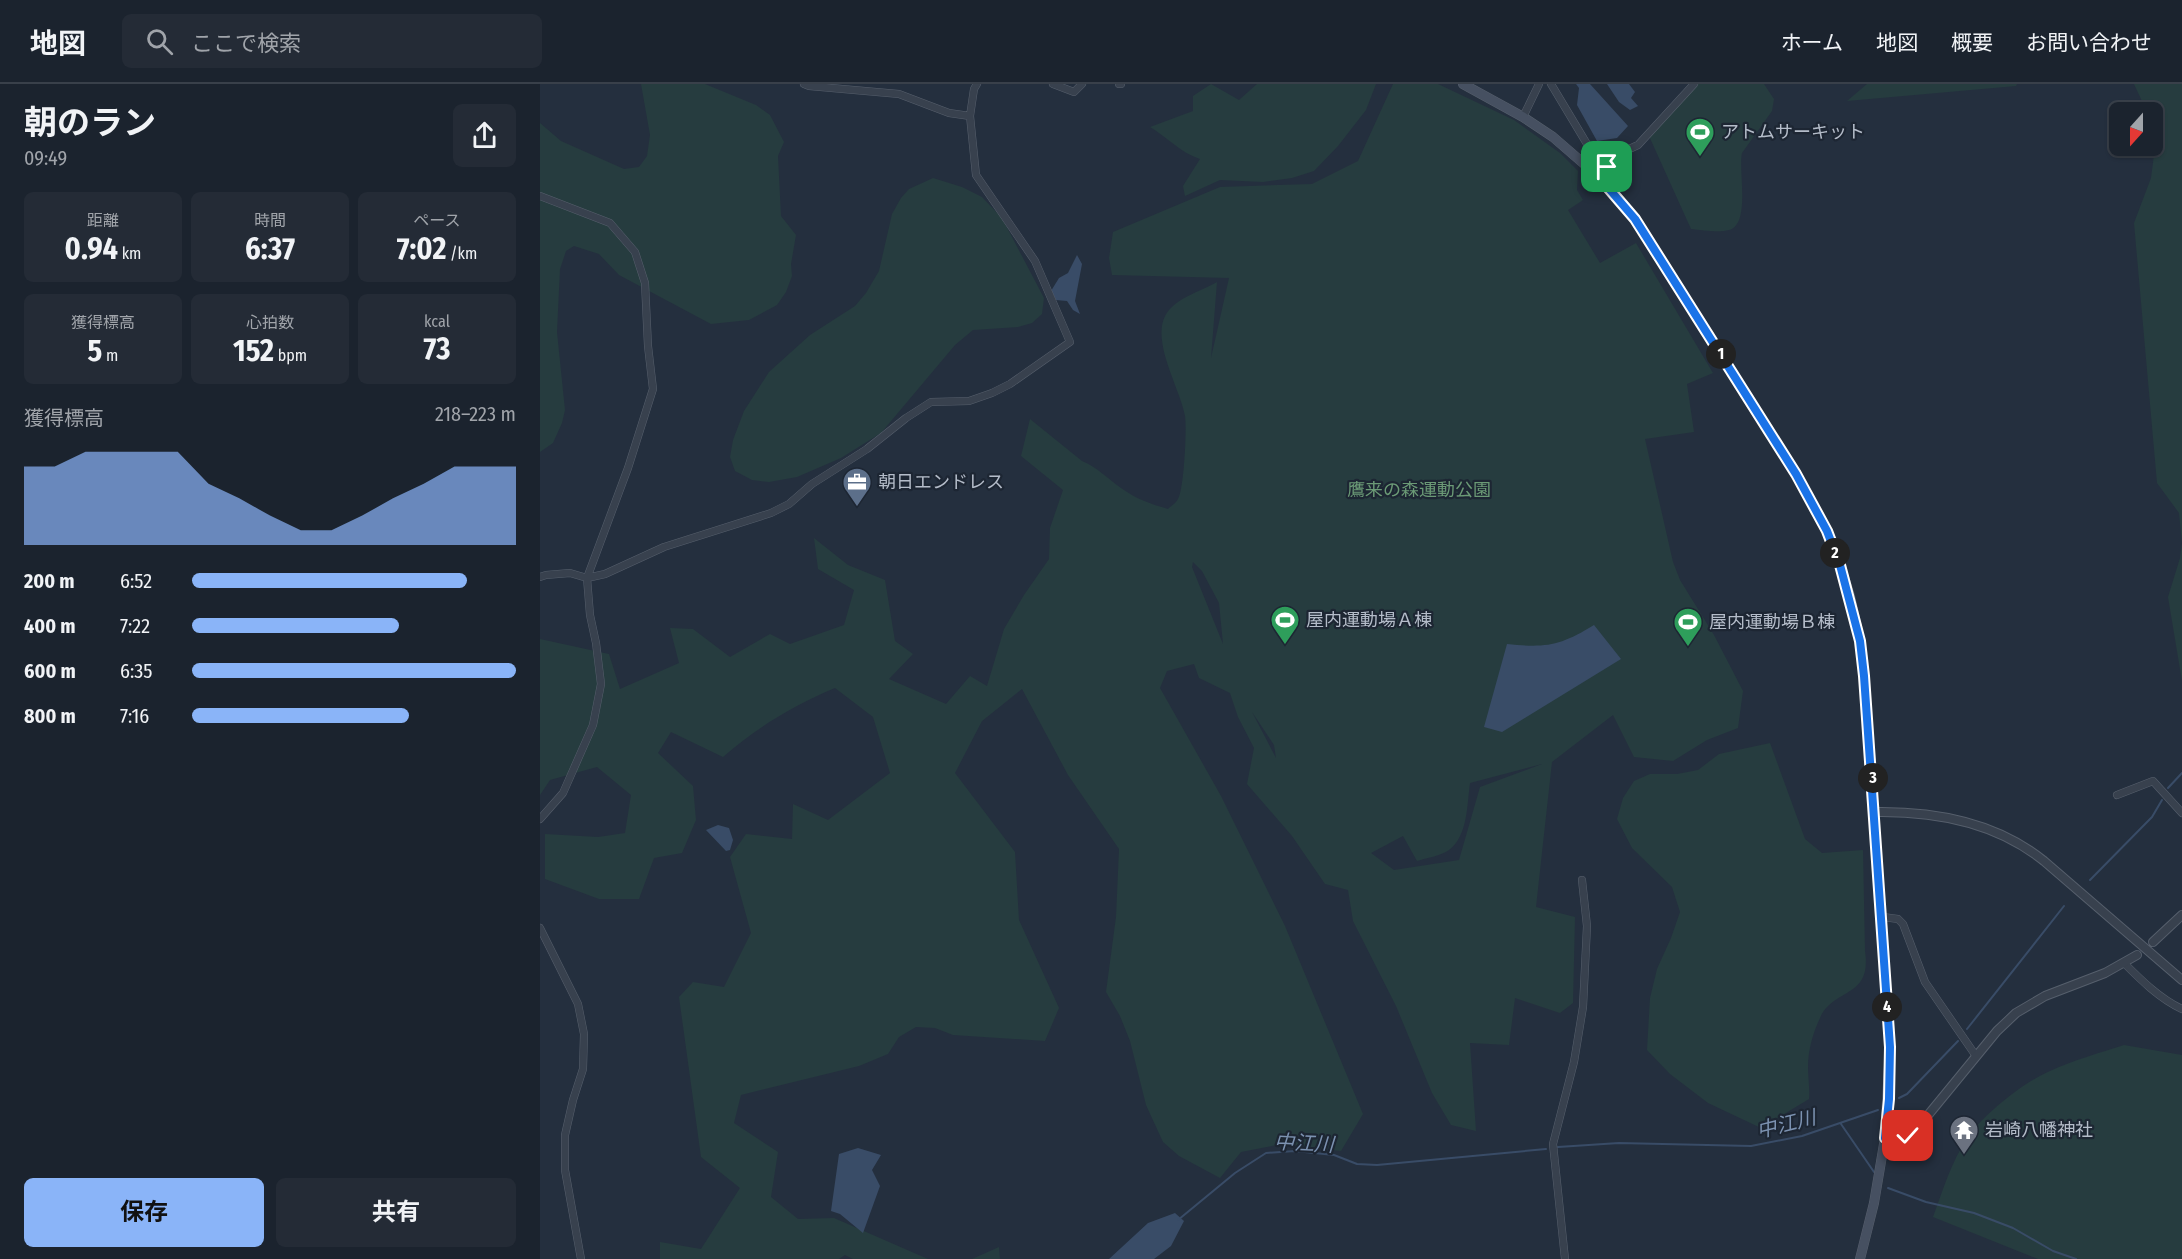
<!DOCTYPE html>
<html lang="ja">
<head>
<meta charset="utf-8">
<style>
  :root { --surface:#1b232e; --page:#242b36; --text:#f1f3f6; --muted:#a0a4aa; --line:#39404a; --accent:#8ab4f8 }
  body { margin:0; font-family:"Fira Sans Condensed","Noto Sans JP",sans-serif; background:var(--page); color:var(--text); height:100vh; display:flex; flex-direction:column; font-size:22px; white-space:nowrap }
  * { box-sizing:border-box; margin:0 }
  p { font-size:20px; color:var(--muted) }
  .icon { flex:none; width:33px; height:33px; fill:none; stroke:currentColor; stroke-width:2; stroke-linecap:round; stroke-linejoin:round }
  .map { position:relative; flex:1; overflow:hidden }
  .details { display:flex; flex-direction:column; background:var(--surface); width:540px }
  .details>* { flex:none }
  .needle { width:39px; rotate:201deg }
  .tools { position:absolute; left:1569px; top:18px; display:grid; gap:12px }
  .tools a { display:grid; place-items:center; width:54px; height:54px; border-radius:9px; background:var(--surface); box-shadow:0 2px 4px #0004,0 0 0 2px var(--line); font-size:30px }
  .pin { position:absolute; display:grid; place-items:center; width:51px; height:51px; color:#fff; margin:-26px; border-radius:12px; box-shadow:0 3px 9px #0006 }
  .km { position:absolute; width:30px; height:30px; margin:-15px; border-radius:50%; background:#222; color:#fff; font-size:16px; line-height:30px; text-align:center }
  .round { display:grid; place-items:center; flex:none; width:63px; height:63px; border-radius:9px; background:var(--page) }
  .head { display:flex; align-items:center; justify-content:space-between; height:102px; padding:0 24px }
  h1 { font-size:33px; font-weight:700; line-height:45px }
  .stats { display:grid; grid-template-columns:repeat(3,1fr); gap:9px; height:102px; padding:6px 24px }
  .stats div { display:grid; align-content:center; border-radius:9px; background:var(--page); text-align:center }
  .stats b { font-size:30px; font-weight:700 }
  .stats small { font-size:16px; font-weight:400 }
  .stats p { font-size:16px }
  .chart { height:168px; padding:12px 24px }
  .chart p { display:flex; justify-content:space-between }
  .chart svg { width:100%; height:108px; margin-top:6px; fill:var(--accent); opacity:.7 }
  .button { display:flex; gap:12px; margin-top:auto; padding:12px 24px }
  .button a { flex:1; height:69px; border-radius:9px; background:var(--accent); color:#111; font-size:24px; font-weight:700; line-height:69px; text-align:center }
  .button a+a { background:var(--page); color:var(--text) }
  ul { padding:0 24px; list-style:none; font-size:20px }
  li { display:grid; grid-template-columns:96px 72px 1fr; align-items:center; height:45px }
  li i { height:15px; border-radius:8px; background:var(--accent) }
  header { display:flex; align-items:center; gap:36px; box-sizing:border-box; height:84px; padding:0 30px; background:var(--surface); border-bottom:2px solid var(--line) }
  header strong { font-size:28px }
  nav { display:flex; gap:33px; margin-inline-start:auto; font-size:21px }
  .search { width:420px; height:54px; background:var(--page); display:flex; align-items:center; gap:15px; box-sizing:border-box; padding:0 21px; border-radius:9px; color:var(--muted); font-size:22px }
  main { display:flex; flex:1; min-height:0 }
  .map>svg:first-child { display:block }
  .green { fill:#263c3f; fill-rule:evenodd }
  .water { fill:#394c67 }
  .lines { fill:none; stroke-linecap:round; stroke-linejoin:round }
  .stream { stroke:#394c67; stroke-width:2 }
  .minor-casing { stroke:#565f6c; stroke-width:8 }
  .tertiary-casing { stroke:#565f6c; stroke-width:10 }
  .secondary-casing { stroke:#565f6c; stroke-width:10 }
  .minor { stroke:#38414e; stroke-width:7 }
  .tertiary { stroke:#38414e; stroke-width:8 }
  .secondary { stroke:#465061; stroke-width:9 }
  .route-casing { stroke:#fff; stroke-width:12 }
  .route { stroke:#1a73e8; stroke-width:8 }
  .labels { text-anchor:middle; stroke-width:4.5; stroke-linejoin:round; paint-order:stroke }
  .poi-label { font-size:18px; fill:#b4bcc9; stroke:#1d2633; text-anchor:start }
  .park-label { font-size:18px; fill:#6b9a76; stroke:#1d2633 }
  .water-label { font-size:20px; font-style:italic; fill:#7c92b1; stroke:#1d2633 }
</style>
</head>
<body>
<header>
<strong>地図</strong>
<div class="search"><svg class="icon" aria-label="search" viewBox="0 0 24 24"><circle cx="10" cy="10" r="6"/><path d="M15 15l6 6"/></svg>ここで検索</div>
<nav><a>ホーム</a><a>地図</a><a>概要</a><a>お問い合わせ</a></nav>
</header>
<main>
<section class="details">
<div class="head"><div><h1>朝のラン</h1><p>09:49</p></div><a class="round"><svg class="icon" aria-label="share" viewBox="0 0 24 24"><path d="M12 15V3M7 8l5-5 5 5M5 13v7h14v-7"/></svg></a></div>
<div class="stats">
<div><p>距離</p><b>0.94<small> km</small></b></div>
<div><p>時間</p><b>6:37</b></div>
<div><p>ペース</p><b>7:02<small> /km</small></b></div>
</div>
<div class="stats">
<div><p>獲得標高</p><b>5<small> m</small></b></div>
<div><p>心拍数</p><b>152<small> bpm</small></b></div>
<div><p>kcal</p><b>73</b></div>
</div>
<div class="chart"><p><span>獲得標高</span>218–223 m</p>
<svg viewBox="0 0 160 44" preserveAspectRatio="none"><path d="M0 44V12L10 12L20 6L30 6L40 6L50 6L60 19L70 25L80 32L90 38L100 38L110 32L120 25L130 19L140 12L150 12L160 12V44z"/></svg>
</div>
<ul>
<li><b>200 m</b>6:52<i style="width:85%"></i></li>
<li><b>400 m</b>7:22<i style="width:64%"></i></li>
<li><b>600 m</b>6:35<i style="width:100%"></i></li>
<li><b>800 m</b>7:16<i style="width:67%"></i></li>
</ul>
<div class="button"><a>保存</a><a>共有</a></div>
</section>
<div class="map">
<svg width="1642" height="1175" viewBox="0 0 1642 1175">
  <rect width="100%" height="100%" fill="#242f3e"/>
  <path class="green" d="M101 0H165L216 21 230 31 244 58 238 72 241 132 256 151 251 180 252 192 246 208 237 221 209 236 171 240 79 191 59 170 34 162 26 167 20 185 17 248 25 326 22 339 13 359 0 368V39L21 57 84 85 99 83 107 72 110 51Z
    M671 0 699 16 717 0H836L826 26 798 62 774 87 752 94 723 98 680 96 645 112 643 102 660 75C641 69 627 53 610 43L653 27V12Z
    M853 0H898L974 36 1020 69 1038 87 1037 106 1043 116 1028 126 1060 179 1096 159 1173 289 1147 300 1154 348 1105 355 1133 478 1140 496 1174 551 1203 607 1198 644 1167 656 1133 677 1094 673 1073 631 1012 678 996 823 1035 833 1033 919 1020 929 975 914 969 961 930 959 936 1047 911 1041 892 1009 856 922 813 837 808 806 785 800 752 752 707 700 714 664 698 633 690 609 659 594 654 580 627 587 620 604 681 712 745 842 823 1030 801 1067 742 1060 701 1068 680 1094 639 1072 623 1058 606 1021 590 957 580 932 566 908 576 833 579 765 528 691 482 605 442 637 415 689 475 768 479 836 519 924 505 957 413 951 395 944 376 943 359 953 348 970 319 982 201 1011 194 1039 238 1068 231 1113 258 1135 294 1134 388 1175H313L305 1171 299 1175H120V1158L161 1165 200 1104 161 1073 139 913 153 898 184 903 211 849 190 773 206 750 252 755 253 720 288 736 350 689 333 633 295 604C254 621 216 644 183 673L131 648 118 669 153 702 156 736 142 769 114 774 99 815H59L5 795V750L58 753 85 749 91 711 57 683 10 696 0 711V555L69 570 80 605 139 579 130 544 153 545 190 573 230 550 250 560 304 541 314 506 278 485 274 454 308 481 345 496 355 557 373 570 349 595 406 620 430 592 447 602 464 545 484 511 509 475 510 444 523 406 481 372 490 335 542 377C557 383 568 395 581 404 596 415 611 420 628 425 631 422 636 419 638 415 644 406 647 344 645 332 640 303 607 252 629 226 640 213 663 206 677 198L671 274 689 194 572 191 569 174 573 148 680 103 772 100 818 77ZM653 478 662 487 679 519 683 560 652 483ZM712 628 734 661 736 674ZM1002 680 940 703 919 776 854 786 831 769 863 752 877 777C886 774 901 772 909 766 928 752 927 720 930 699Z
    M1158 0H1224L1234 15 1232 27 1202 69C1198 86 1211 140 1189 146 1179 149 1162 146 1151 145L1109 52Z
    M1327 0H1477L1476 2 1307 17Z
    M1594 0H1642V597L1628 513 1640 474 1642 459 1639 429 1617 399 1594 139 1611 94 1615 63 1612 28H1607Z
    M393 94 422 103 442 113 462 134 504 214 502 230 492 239 478 243 433 246 415 261 341 349 301 374 257 393 229 398 212 396 195 387 190 373 193 356 204 327 229 288 270 251 315 222 326 209 339 187 352 130 361 114 369 105Z
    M1230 659 1265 755 1282 769 1323 766 1325 867C1332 915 1294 903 1280 934 1273 949 1268 966 1268 983 1268 994 1270 1005 1269 1015L1221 1044 1168 1019 1130 990 1107 966 1110 914 1117 885 1131 854 1140 828 1132 803 1092 764 1077 735 1083 714 1094 697 1110 690H1137L1158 686 1179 670Z
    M1584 961 1642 971V1175H1498L1393 1133C1403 1106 1411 1078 1428 1053 1444 1030 1484 998 1510 987 1534 976 1559 969 1584 961Z
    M459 1163 460 1175H432Z"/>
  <path class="water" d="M1036 0H1050L1088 42 1077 54 1057 57 1037 21 1039 4Z
    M1067 0H1089L1095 8 1091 14 1098 22 1090 26 1079 18Z
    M537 171 542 180 535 217 540 230 533 226 527 217 516 216 511 207 519 194 528 189Z
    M1054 541 1081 575 962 648 944 643 967 560C1006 564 1020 562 1054 541Z
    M178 741 189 744 193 756 190 766 186 767 166 746Z
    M318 1064 341 1071 332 1086 340 1102 323 1149 300 1130 291 1127 299 1070Z
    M635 1129 644 1137 631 1162 614 1175H569L608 1139Z"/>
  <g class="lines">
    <path class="stream" d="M1628 704 1642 689
      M1550 796 1612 733 1622 716
      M1427 945 1524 822
      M1359 1014 1367 1010 1418 957
      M1301 1040 1334 1088
      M1018 1063 1079 1059 1211 1062 1262 1052 1338 1026
      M1348 1104 1386 1118 1434 1129 1473 1144 1513 1167 1536 1175
      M638 1136 695 1089 726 1069 755 1067 794 1071 817 1080 837 1081 1006 1065"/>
    <g class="minor-casing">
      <path id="minor" d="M264 0 269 2 359 10 409 29 430 32
        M513 0 534 8 542 0
        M579 0H581
        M1011 0 1053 70 1067 83
        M983 33 999 0
        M1058 92 1085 67 1098 61 1154 0
        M0 112 70 139 95 168 105 199 108 262 113 305 88 384 47 494 50 531 56 559 61 600 53 641 23 709 0 735
        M0 493 6 491 30 489 47 494 65 490 124 463 231 429 249 420 272 400 327 365 366 334 391 318 429 317 452 309 470 300 530 258 495 177 436 91 430 32 434 5 437 0
        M1577 711 1613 697 1642 729
        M1343 833 1358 835 1363 840 1385 898 1436 972
        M0 844 38 920 44 950 43 985 33 1016 25 1051V1086L41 1175
        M1584 879C1601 896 1620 915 1642 925
        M1025 1175 1013 1060 1034 978 1043 923 1047 842 1042 796"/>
    </g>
    <g class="tertiary-casing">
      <path id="tertiary" d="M1335 728C1396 727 1456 738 1504 777L1642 896
        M1613 858 1642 831
        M1345 1054 1359 1055 1375 1047 1457 947 1476 929 1505 912 1565 889 1597 871"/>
    </g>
    <g class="secondary-casing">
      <path id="secondary" d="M923 0 983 33 1013 53 1058 92 1095 135 1256 390 1287 447 1300 481 1310 512 1320 557 1324 592 1350 963 1345 1054 1334 1119 1320 1175"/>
    </g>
    <use href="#minor" class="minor"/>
    <use href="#tertiary" class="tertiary"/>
    <use href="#secondary" class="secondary"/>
  </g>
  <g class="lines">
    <g class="route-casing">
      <path id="route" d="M1067 83 1058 92 1095 135 1256 390 1287 447 1300 481 1320 557 1324 592 1350 963 1349 1015 1345 1054 1359 1055 1368 1052"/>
    </g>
    <use href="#route" class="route"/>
  </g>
  <defs>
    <g id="stadium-pin" transform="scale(1.5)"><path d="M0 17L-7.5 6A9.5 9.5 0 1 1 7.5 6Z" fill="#2e9e5b" stroke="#1d2633"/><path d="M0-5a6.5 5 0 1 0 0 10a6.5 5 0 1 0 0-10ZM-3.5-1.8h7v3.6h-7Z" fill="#fff"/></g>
    <g id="office-pin" transform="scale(1.5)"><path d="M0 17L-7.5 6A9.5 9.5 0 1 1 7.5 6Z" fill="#5c6f8a" stroke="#1d2633"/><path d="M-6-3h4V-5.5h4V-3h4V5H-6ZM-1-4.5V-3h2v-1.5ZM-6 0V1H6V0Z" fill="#fff"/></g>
    <g id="temple-pin" transform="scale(1.5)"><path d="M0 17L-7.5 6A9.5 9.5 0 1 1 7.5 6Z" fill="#6b7280" stroke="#1d2633"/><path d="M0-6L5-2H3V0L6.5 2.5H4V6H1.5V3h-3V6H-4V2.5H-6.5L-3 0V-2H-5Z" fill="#fff"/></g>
  </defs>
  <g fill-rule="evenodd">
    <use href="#stadium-pin" x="1160" y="48"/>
    <use href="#office-pin" x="317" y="398"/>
    <use href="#stadium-pin" x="745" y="536"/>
    <use href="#stadium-pin" x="1148" y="538"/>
    <use href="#temple-pin" x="1424" y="1046"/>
  </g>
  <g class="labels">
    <g class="poi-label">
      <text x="1181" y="54">アトムサーキット</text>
      <text x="338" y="404">朝日エンドレス</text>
      <text x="766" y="542">屋内運動場Ａ棟</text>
      <text x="1169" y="544">屋内運動場Ｂ棟</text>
      <text x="1445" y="1052">岩崎八幡神社</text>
    </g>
    <g class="park-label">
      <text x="879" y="412">鷹来の森運動公園</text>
    </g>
    <g class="water-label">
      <text transform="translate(1246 1040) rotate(-14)" y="7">中江川</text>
      <text transform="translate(764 1059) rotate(3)" y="7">中江川</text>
    </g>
  </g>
</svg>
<div class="tools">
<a><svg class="needle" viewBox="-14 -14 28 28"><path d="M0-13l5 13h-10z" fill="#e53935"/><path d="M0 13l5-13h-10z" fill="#a0a4aa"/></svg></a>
</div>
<div class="pin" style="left:1067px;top:83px;background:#1e9e55"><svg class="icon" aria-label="arrive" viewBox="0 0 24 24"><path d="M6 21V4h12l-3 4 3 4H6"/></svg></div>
<div class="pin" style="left:1368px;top:1052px;background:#d93025"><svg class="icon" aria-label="check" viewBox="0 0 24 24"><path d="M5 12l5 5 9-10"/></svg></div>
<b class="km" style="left:1181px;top:270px">1</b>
<b class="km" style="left:1295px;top:469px">2</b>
<b class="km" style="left:1333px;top:694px">3</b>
<b class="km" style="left:1347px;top:923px">4</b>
</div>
</main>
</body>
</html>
